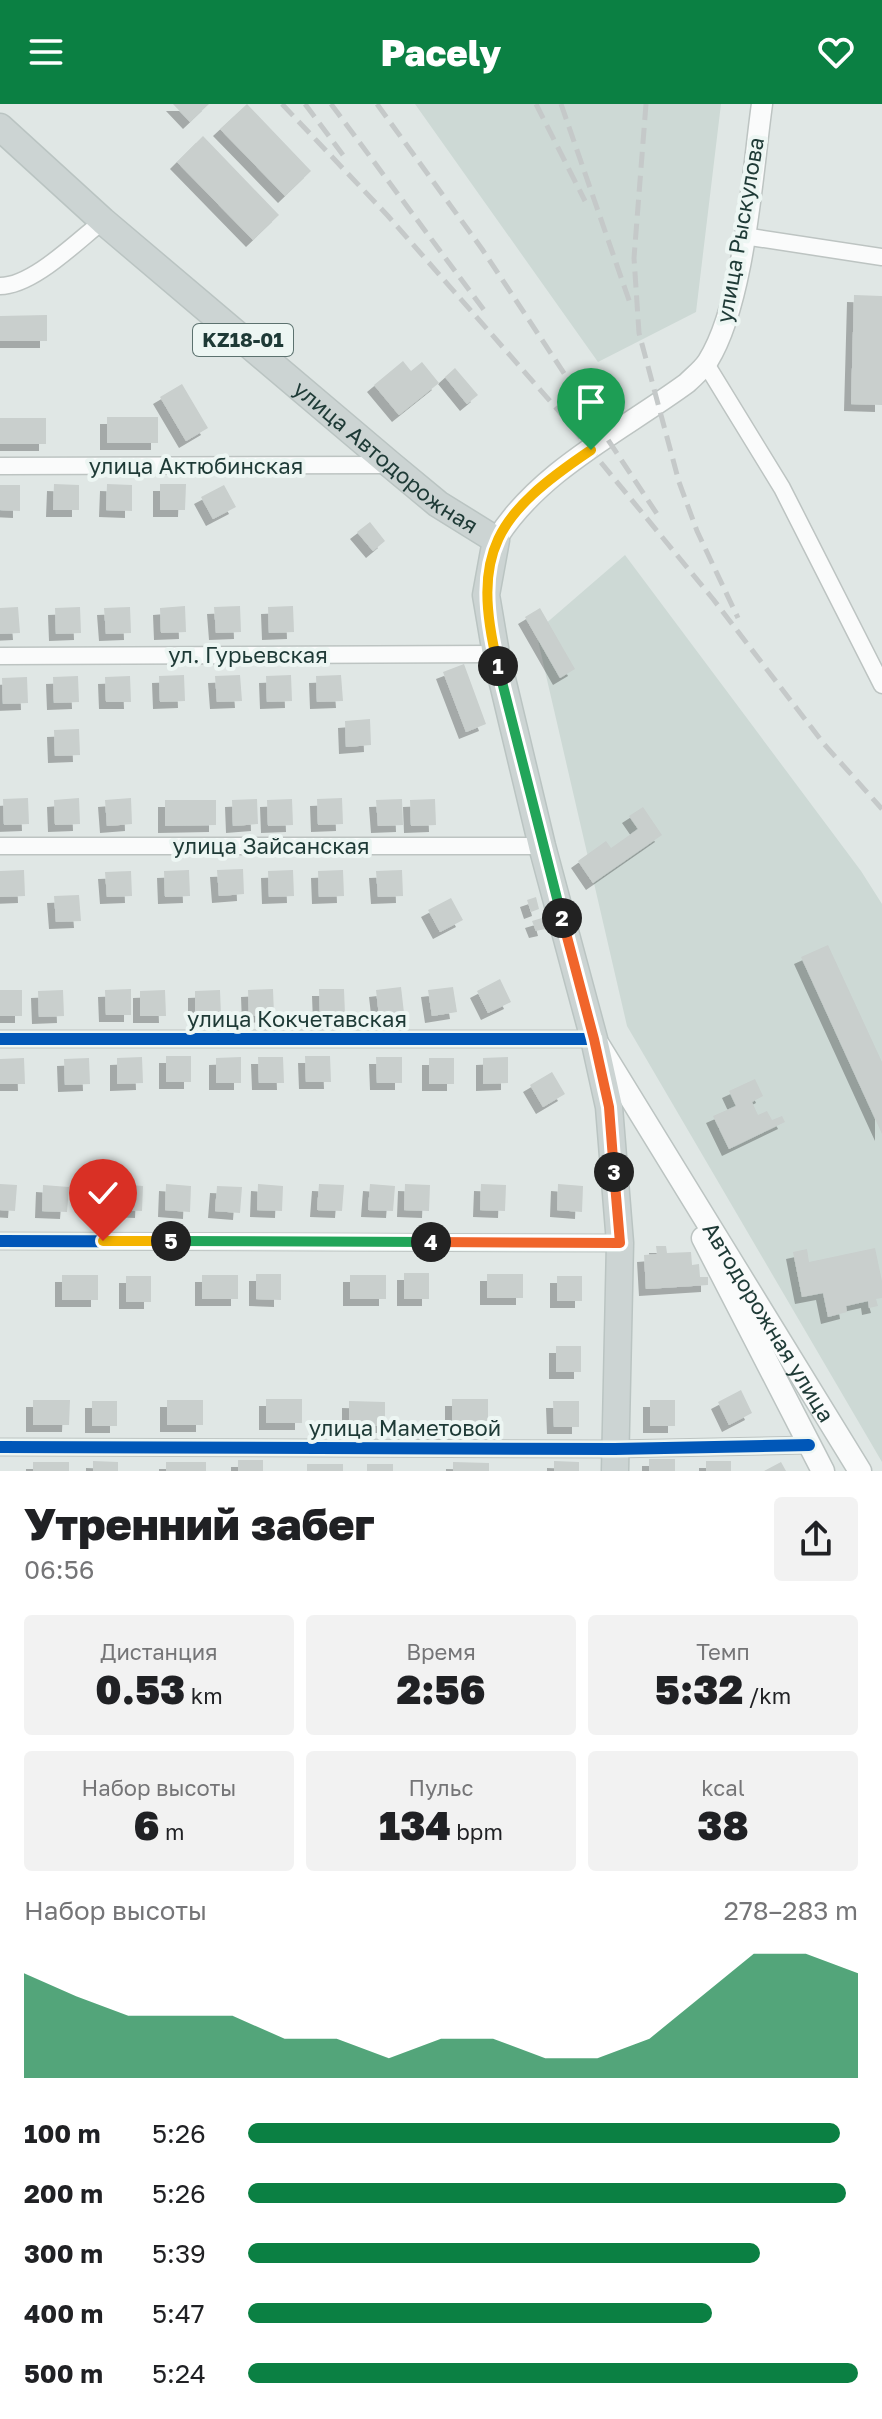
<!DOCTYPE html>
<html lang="ru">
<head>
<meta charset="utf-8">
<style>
  :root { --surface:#fff; --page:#f2f2f2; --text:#202124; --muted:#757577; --accent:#0b8043 }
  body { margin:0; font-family:"Golos Text",sans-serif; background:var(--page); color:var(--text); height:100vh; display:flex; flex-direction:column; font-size:30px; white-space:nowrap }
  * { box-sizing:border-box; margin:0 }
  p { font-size:26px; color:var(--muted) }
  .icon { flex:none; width:44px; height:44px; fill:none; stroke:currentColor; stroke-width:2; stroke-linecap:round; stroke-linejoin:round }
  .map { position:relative; height:1367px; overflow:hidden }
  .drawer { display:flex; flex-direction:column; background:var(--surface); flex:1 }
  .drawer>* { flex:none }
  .pin { position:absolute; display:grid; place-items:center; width:68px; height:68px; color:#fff; margin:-82px -34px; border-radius:50% 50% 50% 0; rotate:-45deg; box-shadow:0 0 8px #0007 }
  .pin .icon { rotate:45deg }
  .km { position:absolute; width:40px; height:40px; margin:-20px; border-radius:50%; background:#222; color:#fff; font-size:22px; line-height:40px; text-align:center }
  .round { display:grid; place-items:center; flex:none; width:84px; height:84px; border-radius:8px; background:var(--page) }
  .overview { display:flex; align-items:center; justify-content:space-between; height:136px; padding:0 24px }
  h1 { font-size:44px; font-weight:800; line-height:60px }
  .metrics { display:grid; grid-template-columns:repeat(3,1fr); gap:12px; height:136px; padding:8px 24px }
  .metrics div { display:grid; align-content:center; border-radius:8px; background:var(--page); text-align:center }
  .metrics b { font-size:40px; font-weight:800 }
  .metrics small { font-size:22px; font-weight:400 }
  .metrics p { font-size:22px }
  .chart { height:224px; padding:16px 24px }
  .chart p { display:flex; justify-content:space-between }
  .chart svg { width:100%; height:144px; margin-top:8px; fill:var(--accent); opacity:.7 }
  ul { padding:0 24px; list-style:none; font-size:26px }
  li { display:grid; grid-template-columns:128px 96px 1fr; align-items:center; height:60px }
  li i { height:20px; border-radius:10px; background:var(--accent) }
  header { display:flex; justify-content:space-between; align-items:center; height:104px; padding:0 24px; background:var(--accent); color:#fff; font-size:36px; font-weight:800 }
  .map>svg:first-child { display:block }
  .built { fill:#cdd9d5 }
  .building { fill:#c9cfcd; filter:url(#shadow) }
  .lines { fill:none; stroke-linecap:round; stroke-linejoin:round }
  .minor-casing { stroke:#bdc4c2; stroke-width:19 }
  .tertiary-casing { stroke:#bdc4c2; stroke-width:23 }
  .secondary-casing { stroke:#bcc4c2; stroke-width:25 }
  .primary-casing { stroke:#bac4c2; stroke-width:29 }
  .minor { stroke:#fafbfb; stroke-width:16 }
  .tertiary { stroke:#fafbfb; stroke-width:20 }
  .secondary { stroke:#fafbfb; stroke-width:22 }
  .primary { stroke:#ccd4d3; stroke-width:26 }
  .rail { stroke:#c5c9c9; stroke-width:5; stroke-dasharray:16 8; stroke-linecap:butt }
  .cycleway-casing { stroke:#edf6f3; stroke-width:17 }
  .cycleway { stroke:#0057b8; stroke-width:12 }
  .split-1-casing { stroke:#fff; stroke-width:16 }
  .split-2-casing { stroke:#fff; stroke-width:16 }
  .split-3-casing { stroke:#fff; stroke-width:16 }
  .split-4-casing { stroke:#fff; stroke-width:16 }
  .split-5-casing { stroke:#fff; stroke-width:16 }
  .split-6-casing { stroke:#fff; stroke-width:16 }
  .split-1 { stroke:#f5b400; stroke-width:10 }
  .split-2 { stroke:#22a559; stroke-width:10 }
  .split-3 { stroke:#f0652b; stroke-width:10 }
  .split-4 { stroke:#f0652b; stroke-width:10 }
  .split-5 { stroke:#22a559; stroke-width:10 }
  .split-6 { stroke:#f5b400; stroke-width:10 }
  .labels { text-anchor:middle; stroke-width:8; stroke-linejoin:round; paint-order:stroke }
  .shield { fill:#edf6f3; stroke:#5c726f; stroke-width:2 }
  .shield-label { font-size:20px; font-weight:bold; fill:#1e3a36 }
  .street-label { font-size:22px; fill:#1e3a36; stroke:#edf6f3 }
</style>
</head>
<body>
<header><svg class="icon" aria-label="menu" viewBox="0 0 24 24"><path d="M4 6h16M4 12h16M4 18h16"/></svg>Pacely<svg class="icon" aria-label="heart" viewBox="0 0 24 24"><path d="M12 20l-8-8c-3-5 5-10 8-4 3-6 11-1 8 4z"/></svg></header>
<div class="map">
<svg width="882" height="1367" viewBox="0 0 882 1367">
  <defs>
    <filter id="shadow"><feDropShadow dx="-7" dy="7" stdDeviation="0" flood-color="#0004"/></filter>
  </defs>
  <rect width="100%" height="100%" fill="#e0e7e5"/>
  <path class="built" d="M415 0H721L696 208 598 258Z
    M625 451 861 767 882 800V1358L627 922 536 528Z"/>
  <path class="building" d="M173 0H209L190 18Z
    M247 0 311 67 285 92 220 25Z
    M203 32 279 111 253 136 177 58Z
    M854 191 882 192V301L851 300Z
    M47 211V237H0V212Z
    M403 257 411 267 422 258 439 279 399 311 374 281Z
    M455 264 478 291 467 300 445 273Z
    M182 280 208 324 186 337 160 293Z
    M107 313H158V339H107Z
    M0 314H46V340H0Z
    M54 380 79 381V406H53Z
    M107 380 132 381V407L106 406Z
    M160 380H186L185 406H160Z
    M0 381H20V407L0 406Z
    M224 381 236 403 213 415 201 393Z
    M370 418 385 437 373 447 357 428Z
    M185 502 186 528 161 529 160 504Z
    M240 502 241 528 216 529 214 503Z
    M293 502 294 528 269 529 268 503Z
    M18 503 20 529 0 530V504Z
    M80 503 81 529 56 530 55 504Z
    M130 503 131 529 106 530 104 504Z
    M540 504 575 565 560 574 525 513Z
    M464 560 486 620 466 628 443 568Z
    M184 571 185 597 160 598 159 572Z
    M240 571 242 597 217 598 215 572Z
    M291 571 292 597 267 598 266 572Z
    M341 571 343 597 317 598 316 572Z
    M78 572 79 598 54 599 53 573Z
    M130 572 131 598H106L105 573Z
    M27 573 28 599 3 600 2 574Z
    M370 615 371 641 346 643 345 617Z
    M79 625 80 651 55 652 54 626Z
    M28 694 29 720 4 721 3 695Z
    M79 694 80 720 55 721 54 696Z
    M131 694 132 720 107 722 105 696Z
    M342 694 343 720 318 721 317 695Z
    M257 695 258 720 233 722 232 696Z
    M292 695 293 721 268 722 267 696Z
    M402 695 403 721 378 722 376 696Z
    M435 695 436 721 411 722 410 696Z
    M165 696H216V721L165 722Z
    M643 703 662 731 593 779 578 757 606 737 611 744 638 725 629 712Z
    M243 765 244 790 219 792 217 766Z
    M24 766 25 792 0 793V767Z
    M189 766 190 792 165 793 164 767Z
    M293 766 294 792 269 793 268 767Z
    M343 766 344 792 319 793 318 767Z
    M402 766 403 792 378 793 376 767Z
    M131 767 132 792 107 793 105 768Z
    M79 791 81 817 56 818 54 792Z
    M536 793 539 805 531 808 527 796Z
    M451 794 463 816 440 828 428 806Z
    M542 814 545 825 536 827 532 817Z
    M828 841 882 958V1030L801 853Z
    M500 875 511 898 488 909 477 887Z
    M401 883 404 909 379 912 376 886Z
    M453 883 457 908 432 912 428 886Z
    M131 885V911H106L105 886Z
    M273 885 274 911 249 912 248 886Z
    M319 885H344L345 911H320Z
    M0 886H22V912H0Z
    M63 886 64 912 39 913 38 887Z
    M165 886 166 912H140V887Z
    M220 886 221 912H195V887Z
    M166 952H191V978H166Z
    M305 952H330L331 978H306Z
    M142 953 143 979 117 980V954Z
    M241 953V979H216V954Z
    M258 953H283L284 979H259Z
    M376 953H402V979H377Z
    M508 953V979L483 980V954Z
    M24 954 25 980H0V955Z
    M89 954 90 980 65 981 64 955Z
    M429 954H454V980H429Z
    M552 968 565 990 543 1003 530 981Z
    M755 975 763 992 752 998 758 1011 767 1007 772 1016 782 1012 785 1018 729 1045 713 1012 736 1002 729 987Z
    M0 1080 17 1081 15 1107 0 1106Z
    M118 1080 143 1082 142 1107 117 1106Z
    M166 1080 191 1082 190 1108 165 1106Z
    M258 1080 283 1082 282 1107 257 1106Z
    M319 1080 344 1081 342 1107 317 1106Z
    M370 1080 395 1082 393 1107 368 1106Z
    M405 1080 430 1081 429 1107 404 1106Z
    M481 1080 506 1081 505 1107 480 1106Z
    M558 1080 583 1082 582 1108 557 1106Z
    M43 1081 69 1083 67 1108 42 1107Z
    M217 1082 242 1083 240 1109 215 1107Z
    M656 1142H666L667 1149 691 1148 692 1161 699 1160 700 1173H708V1181L646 1185 644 1151 657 1150Z
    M875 1144 882 1177V1194L876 1195 878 1202 869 1204 868 1197 846 1202 847 1208 828 1213 823 1189 802 1193 793 1148 807 1145 809 1158Z
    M404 1169H429V1195H404Z
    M256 1170H281V1196L256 1195Z
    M487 1170H523V1194H487Z
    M62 1171H98V1196H62Z
    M202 1171H238V1195H202Z
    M350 1171H386V1195H350Z
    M126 1172H151V1198H126Z
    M557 1172H582V1197H557Z
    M556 1242H581V1268H556Z
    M741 1286 752 1309 729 1321 718 1298Z
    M266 1295H302V1319H266Z
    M452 1295H488V1320H452Z
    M33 1296H70L69 1321H33Z
    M167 1296H203V1321H167Z
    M650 1296H675V1322H650Z
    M92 1297H117V1322H92Z
    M349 1297 385 1298V1322H349Z
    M553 1297H579V1323H554Z
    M649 1355H675V1367H649Z
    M238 1356H263V1367H238Z
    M93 1357 118 1358V1367H93Z
    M554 1357 579 1358V1367H554Z
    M706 1357H731V1367H706Z
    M33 1358H69V1367H33Z
    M166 1358H206V1367H166Z
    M453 1358 489 1359V1367H453Z
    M781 1358 786 1367H764Z
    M307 1360H343V1367H307Z
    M367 1360H393V1367H367Z"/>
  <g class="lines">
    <g class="minor-casing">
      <path id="minor" d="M744 132 882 153
        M0 182C33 182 77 137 103 117
        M706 260 782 384 882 581
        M0 362 391 361
        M0 552 496 550
        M0 742H542
        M0 935H594
        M0 1137 620 1139
        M0 1343 615 1345 809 1341"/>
    </g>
    <g class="tertiary-casing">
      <path id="tertiary" d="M496 436C538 367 623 326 687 279 694 272 703 265 708 257 745 197 752 71 762 0"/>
    </g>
    <g class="secondary-casing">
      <g id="secondary">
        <path id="s1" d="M599 942 860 1367"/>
        <path d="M703 1134 823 1367"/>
      </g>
    </g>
    <g class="primary-casing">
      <g id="primary">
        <path id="s2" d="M0 23 103 117 391 361 438 400 496 436 486 491 496 550 542 742 594 935 609 1003 620 1139 615 1367"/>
      </g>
    </g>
    <use href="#minor" class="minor"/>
    <use href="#tertiary" class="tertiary"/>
    <use href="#secondary" class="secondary"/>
    <use href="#primary" class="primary"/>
    <path class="rail" d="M282 0 388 112 557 305 713 495 824 640 882 705
      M305 0 343 51
      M331 0 484 206
      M377 0 482 145 659 413
      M536 0 585 97
      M561 0 631 202
      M646 0 634 154 639 229 679 378 697 427 738 514"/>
    <g class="cycleway-casing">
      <path id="cycleway" d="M0 935H594
        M0 1137 620 1139
        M0 1343 615 1345 809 1341"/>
    </g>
    <use href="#cycleway" class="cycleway"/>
  </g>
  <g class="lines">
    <g class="split-1-casing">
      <path id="split-1" d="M498 562C470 447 496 410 591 346"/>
    </g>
    <g class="split-2-casing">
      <path id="split-2" d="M498 562 562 814"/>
    </g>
    <g class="split-3-casing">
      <path id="split-3" d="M562 814 594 935 609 1003 614 1068"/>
    </g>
    <g class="split-4-casing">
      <path id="split-4" d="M431 1138 620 1139 614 1068"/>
    </g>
    <g class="split-5-casing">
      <path id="split-5" d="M171 1137 431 1138"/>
    </g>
    <g class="split-6-casing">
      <path id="split-6" d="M103 1137H171"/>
    </g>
    <use href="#split-1" class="split-1"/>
    <use href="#split-2" class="split-2"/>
    <use href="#split-3" class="split-3"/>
    <use href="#split-4" class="split-4"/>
    <use href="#split-5" class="split-5"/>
    <use href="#split-6" class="split-6"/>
  </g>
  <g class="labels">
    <rect class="shield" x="193" y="220" width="100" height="32" rx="6"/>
    <g class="shield-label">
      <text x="243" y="243">KZ18-01</text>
    </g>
    <g class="street-label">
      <text transform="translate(740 126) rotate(-80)" y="8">улица Рыскулова</text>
      <text dy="8" stroke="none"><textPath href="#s2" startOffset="508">улица Автодорожная</textPath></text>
      <text x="196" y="370">улица Актюбинская</text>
      <text x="248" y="559">ул. Гурьевская</text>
      <text x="271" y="750">улица Зайсанская</text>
      <text x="297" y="923">улица Кокчетавская</text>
      <text dy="8" stroke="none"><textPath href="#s1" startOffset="324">Автодорожная улица</textPath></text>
      <text x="405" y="1332">улица Маметовой</text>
    </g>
  </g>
</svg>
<div class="pin" style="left:591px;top:346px;background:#1e9e55"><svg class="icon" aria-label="arrive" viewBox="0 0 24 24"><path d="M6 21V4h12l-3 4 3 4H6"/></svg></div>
<div class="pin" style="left:103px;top:1137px;background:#d93025"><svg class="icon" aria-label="check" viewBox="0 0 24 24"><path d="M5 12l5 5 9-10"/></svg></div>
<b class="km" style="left:498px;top:562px">1</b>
<b class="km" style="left:562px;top:814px">2</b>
<b class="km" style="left:614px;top:1068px">3</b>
<b class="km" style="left:431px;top:1138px">4</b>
<b class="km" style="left:171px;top:1137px">5</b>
</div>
<section class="drawer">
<div class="overview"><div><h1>Утренний забег</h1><p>06:56</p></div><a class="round"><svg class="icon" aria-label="share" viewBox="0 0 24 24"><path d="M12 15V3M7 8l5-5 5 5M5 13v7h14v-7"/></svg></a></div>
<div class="metrics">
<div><p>Дистанция</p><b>0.53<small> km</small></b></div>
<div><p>Время</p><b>2:56</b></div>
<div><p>Темп</p><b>5:32<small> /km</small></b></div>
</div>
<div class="metrics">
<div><p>Набор высоты</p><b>6<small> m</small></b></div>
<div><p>Пульс</p><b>134<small> bpm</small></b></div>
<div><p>kcal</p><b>38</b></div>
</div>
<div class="chart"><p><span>Набор высоты</span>278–283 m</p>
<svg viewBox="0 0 160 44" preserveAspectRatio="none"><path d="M0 44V12L10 19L20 25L30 25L40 25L50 32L60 32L70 38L80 32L90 32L100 38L110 38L120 32L130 19L140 6L150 6L160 12V44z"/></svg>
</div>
<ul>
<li><b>100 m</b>5:26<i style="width:97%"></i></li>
<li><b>200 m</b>5:26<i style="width:98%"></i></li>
<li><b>300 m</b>5:39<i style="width:84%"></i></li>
<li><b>400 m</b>5:47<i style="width:76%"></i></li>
<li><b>500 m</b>5:24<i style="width:100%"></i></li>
</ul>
</section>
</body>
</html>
